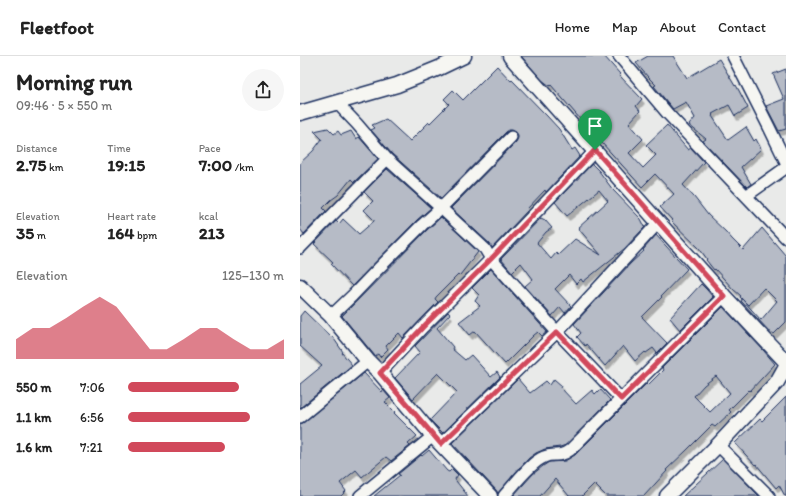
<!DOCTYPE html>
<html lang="en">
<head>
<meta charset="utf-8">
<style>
  :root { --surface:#fff; --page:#f6f6f6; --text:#222; --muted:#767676; --line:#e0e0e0; --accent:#d1495b }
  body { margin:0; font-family:Itim,sans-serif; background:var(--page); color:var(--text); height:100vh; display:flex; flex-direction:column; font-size:15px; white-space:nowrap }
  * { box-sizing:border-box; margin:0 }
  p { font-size:13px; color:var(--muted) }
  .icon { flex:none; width:22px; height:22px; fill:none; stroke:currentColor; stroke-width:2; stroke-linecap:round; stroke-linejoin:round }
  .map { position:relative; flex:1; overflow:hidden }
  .drawer { display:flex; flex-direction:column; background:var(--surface); width:300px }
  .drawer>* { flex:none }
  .pin { position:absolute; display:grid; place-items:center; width:34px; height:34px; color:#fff; margin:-41px -17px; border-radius:50% 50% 50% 0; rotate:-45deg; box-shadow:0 0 4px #0007 }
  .pin .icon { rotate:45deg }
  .round { display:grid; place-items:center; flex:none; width:42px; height:42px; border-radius:21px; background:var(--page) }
  .summary { display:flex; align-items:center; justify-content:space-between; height:68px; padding:0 16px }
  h1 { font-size:22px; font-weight:700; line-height:30px }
  .metrics { display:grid; grid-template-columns:repeat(3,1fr); gap:6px; height:68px; padding:4px 16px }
  .metrics div { display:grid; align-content:center }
  .metrics b { font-size:17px; font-weight:700 }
  .metrics small { font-size:11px; font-weight:400 }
  .metrics p { font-size:11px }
  .chart { height:112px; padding:8px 16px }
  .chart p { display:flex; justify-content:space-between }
  .chart svg { width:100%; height:72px; margin-top:4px; fill:var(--accent); opacity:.7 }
  ul { padding:0 16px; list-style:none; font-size:13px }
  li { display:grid; grid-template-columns:64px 48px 1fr; align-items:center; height:30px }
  li i { height:10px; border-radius:5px; background:var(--accent) }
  header { display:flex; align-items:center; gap:24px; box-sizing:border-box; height:56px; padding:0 20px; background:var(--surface); border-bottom:1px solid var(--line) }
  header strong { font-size:19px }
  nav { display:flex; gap:22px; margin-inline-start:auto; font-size:14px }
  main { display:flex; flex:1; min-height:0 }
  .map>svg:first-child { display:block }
  .building { fill:#b6bbc6; stroke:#1b2f5e; fill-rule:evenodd; filter:url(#shadow) }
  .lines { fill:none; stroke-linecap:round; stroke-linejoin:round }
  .minor-casing { stroke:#1b2f5e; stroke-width:14 }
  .tertiary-casing { stroke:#1b2f5e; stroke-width:17 }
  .minor { stroke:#f6f6f2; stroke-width:11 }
  .tertiary { stroke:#f6f6f2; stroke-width:14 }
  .route-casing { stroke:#fff; stroke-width:8 }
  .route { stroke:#d1495b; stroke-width:5 }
</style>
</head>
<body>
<header>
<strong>Fleetfoot</strong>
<nav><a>Home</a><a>Map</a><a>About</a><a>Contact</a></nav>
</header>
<main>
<section class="drawer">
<div class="summary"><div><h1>Morning run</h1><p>09:46 · 5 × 550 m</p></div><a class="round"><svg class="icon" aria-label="share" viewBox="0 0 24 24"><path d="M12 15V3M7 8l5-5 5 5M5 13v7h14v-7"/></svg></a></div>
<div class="metrics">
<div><p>Distance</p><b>2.75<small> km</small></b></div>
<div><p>Time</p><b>19:15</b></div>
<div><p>Pace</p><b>7:00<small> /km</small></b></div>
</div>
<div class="metrics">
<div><p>Elevation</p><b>35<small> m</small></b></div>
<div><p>Heart rate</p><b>164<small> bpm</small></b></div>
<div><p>kcal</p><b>213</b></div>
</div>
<div class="chart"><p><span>Elevation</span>125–130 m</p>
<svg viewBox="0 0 160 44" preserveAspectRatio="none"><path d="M0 44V32L10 25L20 25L30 19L40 12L50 6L60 12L70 25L80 38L90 38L100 32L110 25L120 25L130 32L140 38L150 38L160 32V44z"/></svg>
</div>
<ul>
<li><b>550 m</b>7:06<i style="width:71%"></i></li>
<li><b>1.1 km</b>6:56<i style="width:78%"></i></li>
<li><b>1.6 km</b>7:21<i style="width:62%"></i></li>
</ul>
</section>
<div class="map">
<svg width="486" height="440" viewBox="0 0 486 440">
  <defs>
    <filter id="shadow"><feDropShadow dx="2.5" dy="4.5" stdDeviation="0" flood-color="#0004"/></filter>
  </defs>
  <rect width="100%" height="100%" fill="#e9eae9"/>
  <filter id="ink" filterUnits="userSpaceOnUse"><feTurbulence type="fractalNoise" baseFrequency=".025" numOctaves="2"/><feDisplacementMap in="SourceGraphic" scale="8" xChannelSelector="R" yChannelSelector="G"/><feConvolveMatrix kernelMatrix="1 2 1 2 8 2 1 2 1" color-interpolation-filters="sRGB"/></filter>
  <g filter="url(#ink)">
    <path class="building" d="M221 0H304L320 18 319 19 342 43 336 50 340 55 329 67 343 83 329 97 343 112 356 99 346 89 367 69 388 94 391 92 404 106 383 129 394 141 408 159 426 176 432 183 443 194 462 172 486 200V266L474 278 469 275 441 245 442 243 461 264 477 245 464 232 448 249 440 241 441 240 433 233 415 213 414 214 406 204 407 203 399 192 371 165 372 164 360 151 374 138 355 118 342 131 281 64 251 29 250 30 242 24Z
      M348 0H373L387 22 419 3 435 30 436 29 448 52 435 60 429 49 412 58 413 59 412 60 428 84 446 71 454 85 456 83 461 93 441 111 451 128 447 131 403 85 406 83 389 69 395 62 386 46 373 53 354 30 356 29 348 21 336 7Z
      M197 10 211 25 212 24 247 60 259 73 272 94 275 92 280 100 246 136 245 134 227 153 228 154 192 192 190 188 151 152 216 86 218 82V79L216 76 212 74H209L206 76 141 142 92 98 71 74 75 72 72 69 86 63 110 85 129 66 130 67 149 48 144 43 153 34 163 44Z
      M486 13V73L479 75 466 50 484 43 473 18Z
      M28 72 34 78 38 75 41 79 51 75 56 83 59 81 78 103 54 126 51 123 38 139 31 144 23 152 26 155 4 178 0 173V107L13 95 22 83 14 75Z
      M292 108 299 115 313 134 341 163 345 171 324 193 283 226 281 223 276 228 269 219 255 233 271 250 265 257 260 251 252 260 225 230 233 223 221 207 212 216 201 203 241 162 245 164 252 172 246 176 237 187 251 203 256 197 258 199 275 183 301 199 278 172 308 145 299 134 267 160 255 146Z
      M87 113 131 152 117 164 52 230 31 208 33 206 14 188 36 165 39 168 43 163 59 178 74 165V164L64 154 73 145 64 136Z
      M141 161 178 196 160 219 159 218 136 241 135 243 138 246 103 282 99 277 86 290 88 293 80 301 78 298 75 300 42 260 127 174Z
      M356 179 387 213 361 240 362 241 342 261 367 287 357 297 353 292 346 297 345 296 335 305 323 290 305 310 286 288 285 290 277 281 281 277 274 268 331 207 344 195 343 194Z
      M191 213 247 276 242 280 238 276 234 279 205 308 175 275 170 279 159 266 180 250 175 245 179 239 172 232Z
      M401 228 407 234 413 241 380 274 370 262Z
      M423 251 464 295 475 308 450 335 449 334 429 354 431 356 415 371 412 369 387 394 366 414 367 415 344 440H306L294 428 282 440H269L255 423 240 440H213L233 418 243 410 249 406 265 405 275 399 347 327 348 329 363 314 362 312ZM416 320 430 337 410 356 394 340 404 329Z
      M4 255 31 281 32 280 43 296 42 297 52 309 0 352V328L22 310 0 290V260Z
      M148 256 150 258 137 272 153 291 152 293 165 304 171 299 191 321 197 316 200 321 143 377 130 364 157 336 138 317 113 343 95 322 120 296 115 290Z
      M64 317 82 336 83 334 90 342 85 346 95 356 94 357 117 380 108 388 110 390 91 405 86 401 62 421 56 414 40 427 46 435 41 440H0V368L4 366Z
      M218 323 230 337 246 325 250 329 254 323 262 330 261 332 276 348 292 334 295 338 300 333 310 344 266 389 260 391 245 393 236 397 229 402 218 414 198 437 196 434 152 387Z
      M486 341V440H485L479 429 476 432 456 408 455 409 435 387 460 363 462 365Z
      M129 394 147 415 149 416 152 413 158 419 155 423 156 425 168 440H74L100 419 98 418 103 414 121 399 122 400Z
      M423 403 459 440H383L408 417Z"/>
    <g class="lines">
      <g class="minor-casing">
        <path id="minor" d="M319 0 368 58 486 182
          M433 0 468 69 486 106
          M37 47 57 68 87 103 141 152 185 193 191 203 257 276 321 343
          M446 140 484 113 486 109
          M0 192 87 103
          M31 260 52 240 76 215 122 169 141 152 211 81
          M80 317 123 271 191 203 295 95
          M0 361 68 305
          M141 388 257 276 359 166
          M418 389 469 440
          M60 440 133 380
          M204 440C214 429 231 406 244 401 254 396 258 403 270 394L424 240"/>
      </g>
      <g class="tertiary-casing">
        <path id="tertiary" d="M210 0 424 240 486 306
          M0 57 97 29 139 12 164 0
          M0 230 31 260 68 305 80 317 133 380 190 440
          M367 440 418 389 477 326 486 310"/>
      </g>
      <use href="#minor" class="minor"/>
      <use href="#tertiary" class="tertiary"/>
    </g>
  </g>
  <g class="lines" filter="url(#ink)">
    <g class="route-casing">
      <path id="route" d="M295 94 424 240 321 343 257 276 141 388 80 317 123 271 191 203Z"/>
    </g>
    <use href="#route" class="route"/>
  </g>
</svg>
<div class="pin" style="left:295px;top:94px;background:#1e9e55"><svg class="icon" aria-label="arrive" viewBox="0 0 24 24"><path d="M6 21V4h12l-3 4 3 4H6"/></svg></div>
</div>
</main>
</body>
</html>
